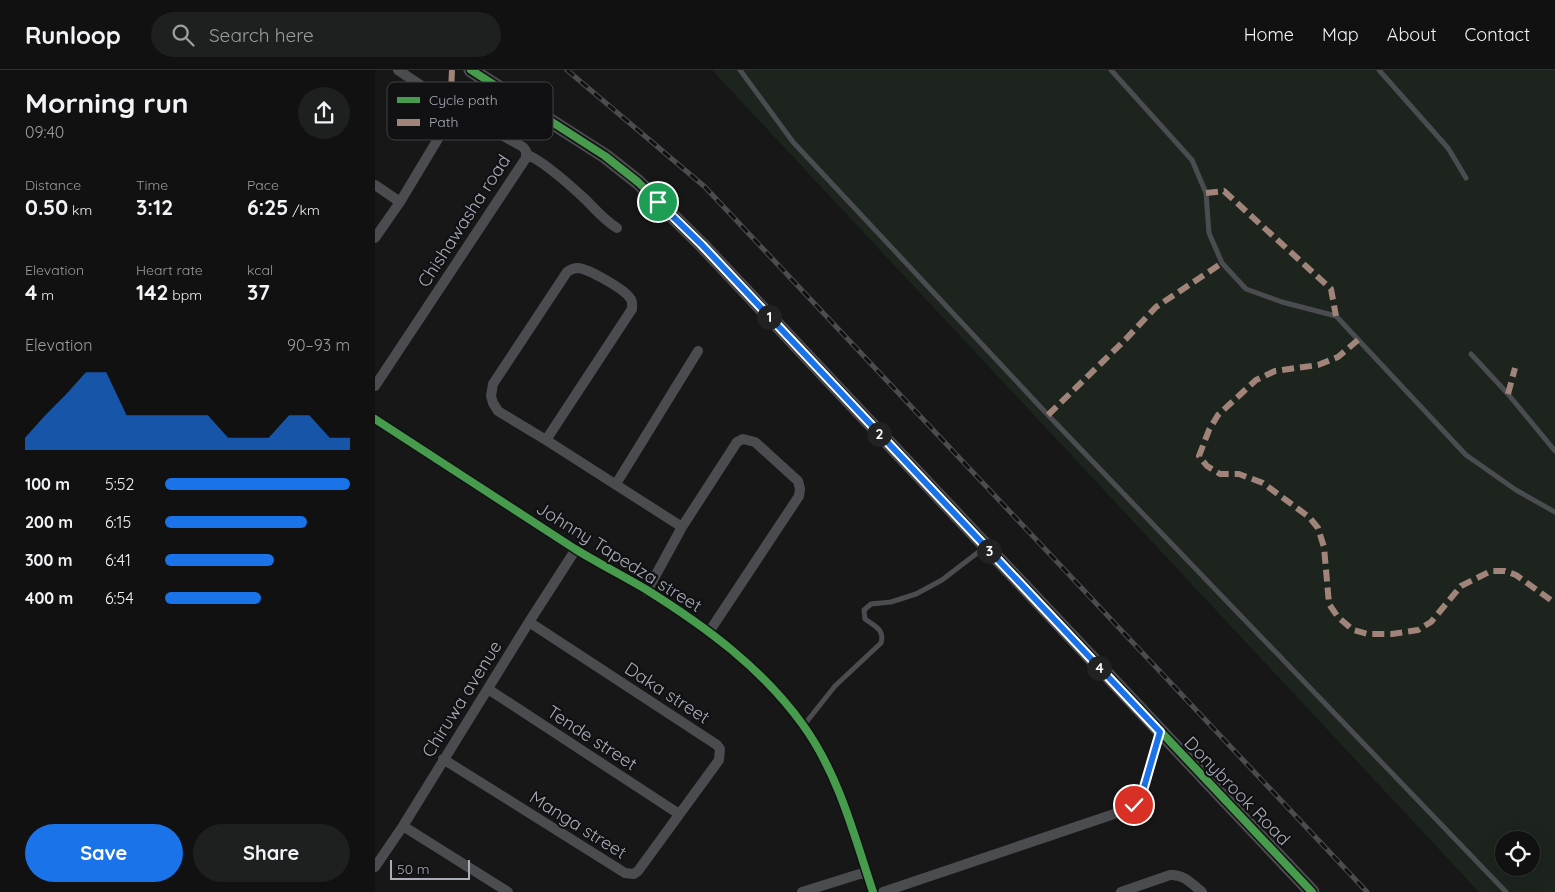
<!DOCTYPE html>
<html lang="en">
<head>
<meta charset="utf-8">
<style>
  :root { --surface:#111; --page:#1e1f1f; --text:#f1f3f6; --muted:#9c9d9f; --line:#303131; --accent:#1a73e8 }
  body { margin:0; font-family:Quicksand,sans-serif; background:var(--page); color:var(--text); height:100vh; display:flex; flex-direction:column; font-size:19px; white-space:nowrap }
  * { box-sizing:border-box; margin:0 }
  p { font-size:16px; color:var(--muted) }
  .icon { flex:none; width:28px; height:28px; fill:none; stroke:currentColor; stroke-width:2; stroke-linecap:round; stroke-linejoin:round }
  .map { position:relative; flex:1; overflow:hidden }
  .drawer { display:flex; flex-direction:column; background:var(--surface); width:375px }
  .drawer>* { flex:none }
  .tools { position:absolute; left:1120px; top:761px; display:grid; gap:10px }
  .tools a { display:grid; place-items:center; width:45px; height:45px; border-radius:50%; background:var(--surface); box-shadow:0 5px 20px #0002,0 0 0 1px var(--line); font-size:25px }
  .scale { position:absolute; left:15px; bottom:12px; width:80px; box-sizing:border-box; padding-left:5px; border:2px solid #a8adb8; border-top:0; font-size:14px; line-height:18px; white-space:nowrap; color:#a8adb8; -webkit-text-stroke:4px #111113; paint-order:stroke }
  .pin { position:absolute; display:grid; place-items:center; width:42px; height:42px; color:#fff; margin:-21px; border:2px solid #fff; border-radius:50%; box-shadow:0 1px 5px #0007 }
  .km { position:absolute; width:25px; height:25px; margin:-12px; border-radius:50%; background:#222; color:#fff; font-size:14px; line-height:25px; text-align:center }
  .round { display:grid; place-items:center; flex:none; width:52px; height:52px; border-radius:26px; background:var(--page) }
  .summary { display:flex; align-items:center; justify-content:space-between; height:85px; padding:0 25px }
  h1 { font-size:28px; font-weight:700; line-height:38px }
  .metrics { display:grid; grid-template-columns:repeat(3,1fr); gap:8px; height:85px; padding:5px 25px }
  .metrics div { display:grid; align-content:center }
  .metrics b { font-size:21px; font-weight:700 }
  .metrics small { font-size:14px; font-weight:400 }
  .metrics p { font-size:14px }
  .chart { height:140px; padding:10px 25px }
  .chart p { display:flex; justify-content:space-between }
  .chart svg { width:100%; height:90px; margin-top:5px; fill:var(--accent); opacity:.7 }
  .action { display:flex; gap:10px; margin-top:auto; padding:10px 25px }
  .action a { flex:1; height:58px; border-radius:30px; background:var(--accent); color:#fff; font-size:20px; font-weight:700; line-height:58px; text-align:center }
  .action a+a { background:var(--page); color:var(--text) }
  ul { padding:0 25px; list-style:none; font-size:16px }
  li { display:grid; grid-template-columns:80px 60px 1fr; align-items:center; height:38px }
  li i { height:12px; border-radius:6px; background:var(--accent) }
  header { display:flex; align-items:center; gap:30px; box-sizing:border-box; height:70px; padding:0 25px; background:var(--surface); border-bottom:1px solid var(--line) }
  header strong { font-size:24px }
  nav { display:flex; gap:28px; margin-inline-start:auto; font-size:18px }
  .search { width:350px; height:45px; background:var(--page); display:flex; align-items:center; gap:12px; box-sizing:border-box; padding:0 18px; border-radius:28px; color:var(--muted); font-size:19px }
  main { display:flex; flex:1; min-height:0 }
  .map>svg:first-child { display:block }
  .green { fill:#1d241e; fill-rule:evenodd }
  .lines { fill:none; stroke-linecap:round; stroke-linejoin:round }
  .lane { stroke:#4b4c50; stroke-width:5 }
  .street { stroke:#4b4c50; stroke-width:10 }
  .secondary { stroke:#4a4a4e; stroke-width:15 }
  .rail-casing { stroke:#4b4c4f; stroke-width:5 }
  .rail { stroke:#111113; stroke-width:3; stroke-dasharray:9; stroke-linecap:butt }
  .quiet { stroke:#a18479; stroke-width:6; stroke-dasharray:12 6; stroke-linecap:butt }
  .cycleway-casing { stroke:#111113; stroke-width:11 }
  .cycleway { stroke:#469c4c; stroke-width:8 }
  .route-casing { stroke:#fff; stroke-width:10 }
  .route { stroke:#1a73e8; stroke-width:6 }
  .labels { text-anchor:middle; stroke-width:4.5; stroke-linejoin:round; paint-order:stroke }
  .street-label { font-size:18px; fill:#a8adb8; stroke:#111113 }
  .key { fill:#111113; stroke:#3e4045; stroke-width:1 }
  .key-label { font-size:14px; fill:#a8adb8 }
</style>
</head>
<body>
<header>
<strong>Runloop</strong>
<div class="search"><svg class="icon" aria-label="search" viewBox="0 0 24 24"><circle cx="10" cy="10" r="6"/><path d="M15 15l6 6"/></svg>Search here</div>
<nav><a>Home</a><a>Map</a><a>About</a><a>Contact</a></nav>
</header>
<main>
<section class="drawer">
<div class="summary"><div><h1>Morning run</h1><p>09:40</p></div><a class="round"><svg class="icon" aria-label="share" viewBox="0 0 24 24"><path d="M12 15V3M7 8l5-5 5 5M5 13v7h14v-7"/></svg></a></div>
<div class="metrics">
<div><p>Distance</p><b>0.50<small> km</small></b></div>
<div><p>Time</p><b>3:12</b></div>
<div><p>Pace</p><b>6:25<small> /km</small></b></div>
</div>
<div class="metrics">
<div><p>Elevation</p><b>4<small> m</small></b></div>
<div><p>Heart rate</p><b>142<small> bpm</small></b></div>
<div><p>kcal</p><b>37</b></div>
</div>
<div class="chart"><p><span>Elevation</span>90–93 m</p>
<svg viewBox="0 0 160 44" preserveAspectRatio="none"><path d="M0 44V38L10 27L20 17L30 6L40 6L50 27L60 27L70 27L80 27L90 27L100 38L110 38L120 38L130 27L140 27L150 38L160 38V44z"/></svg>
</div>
<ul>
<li><b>100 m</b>5:52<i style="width:100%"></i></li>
<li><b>200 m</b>6:15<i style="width:77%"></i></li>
<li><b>300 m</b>6:41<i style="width:59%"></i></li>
<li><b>400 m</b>6:54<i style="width:52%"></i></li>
</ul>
<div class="action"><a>Save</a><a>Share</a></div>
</section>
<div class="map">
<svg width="1180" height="822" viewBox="0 0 1180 822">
  <rect width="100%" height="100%" fill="#171717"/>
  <path class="green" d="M337 0H1180V822H1104ZM1129 770H1156V798H1129Z"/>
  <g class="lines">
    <path class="lane" d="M365 0 418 72 673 345 1131 822
      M736 0 817 90 831 123 834 163 847 193 871 219 907 232 961 246 1091 385 1141 420 1180 442
      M1004 0 1073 78 1091 108
      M1096 284 1133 324 1180 381
      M429 655 460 616 506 573C510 560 500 556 490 549L489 540 496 534 516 532 541 524 567 510 610 477"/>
    <path class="street" d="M151 84C168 91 196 116 210 129 220 139 229 150 242 158
      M0 115 25 132
      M0 168 25 132 81 39
      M0 316 151 88V81L148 77 81 39 23 0
      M0 349C67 392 133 436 200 479 223 493 248 506 272 520 331 557 387 598 428 655 464 705 479 765 498 822
      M171 370 257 239C257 235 258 231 255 228 249 219 214 199 203 198 199 198 196 199 192 202L118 314 116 326 118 333 123 341 171 370 307 457
      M241 414 323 281
      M272 521 307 457 362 372 368 369 380 372 423 411 425 419 424 426 334 562
      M113 619 304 744
      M68 689 250 803 259 804 263 801 344 690 345 679 342 675 154 552
      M28 756 133 822
      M0 797 28 756 154 552 201 479
      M427 822 491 802
      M508 822 748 741 759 735 767 724 785 662
      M746 822 795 805C809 804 817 814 827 822"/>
    <path class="secondary" d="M96 0 230 86 263 112 327 175 937 822"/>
    <g class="rail-casing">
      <path id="rail" d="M192 0 330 117 992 822"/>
    </g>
    <use href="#rail" class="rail"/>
    <path class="quiet" d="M77 0 76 22 81 39
      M831 123 849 121 956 219 961 246
      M983 270 963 287 943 295 900 301 881 310 843 345 834 360 824 386 832 396 845 404H864L888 413 934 447 943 458 949 477 954 534 963 547 978 560 993 564H1017L1043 560 1056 552 1086 516 1116 501H1130L1141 505 1180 533
      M1133 324 1140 298
      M673 345 750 270 781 237 847 193"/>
    <g class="cycleway-casing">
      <path id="cycleway" d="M96 0 230 86 263 112 327 175 937 822
        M0 349C67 392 133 436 200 479 223 493 248 506 272 520 331 557 387 598 428 655 464 705 479 765 498 822"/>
    </g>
    <use href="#cycleway" class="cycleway"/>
  </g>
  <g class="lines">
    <g class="route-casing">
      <path id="route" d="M283 132 327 175 785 662 767 724 759 735"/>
    </g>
    <use href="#route" class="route"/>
  </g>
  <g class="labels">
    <g class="street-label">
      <text transform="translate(89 151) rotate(-57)" y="6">Chishawasha road</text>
      <text transform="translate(244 487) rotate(32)" y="6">Johnny Tapedza street</text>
      <text transform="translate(292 623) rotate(33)" y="6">Daka street</text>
      <text transform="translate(87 629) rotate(-58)" y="6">Chiruwa avenue</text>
      <text transform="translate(217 668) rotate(33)" y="6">Tende street</text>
      <text transform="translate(862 721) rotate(46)" y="6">Donybrook Road</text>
      <text transform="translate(203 755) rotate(32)" y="6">Manga street</text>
    </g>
  </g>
  <rect x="12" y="12" width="166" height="58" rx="8" class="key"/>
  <rect x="22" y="27" width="23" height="6" fill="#469c4c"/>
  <rect x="22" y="49" width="23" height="7" fill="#a18479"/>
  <g class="key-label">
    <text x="54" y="35">Cycle path</text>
    <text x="54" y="57">Path</text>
  </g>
</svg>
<div class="tools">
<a><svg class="icon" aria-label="locate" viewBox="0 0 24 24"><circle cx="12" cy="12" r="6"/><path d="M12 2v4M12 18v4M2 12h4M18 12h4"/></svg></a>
</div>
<div class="scale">50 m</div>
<div class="pin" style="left:283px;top:132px;background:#1e9e55"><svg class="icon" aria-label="arrive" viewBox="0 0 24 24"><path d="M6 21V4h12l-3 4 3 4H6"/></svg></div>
<div class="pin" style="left:759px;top:735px;background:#d93025"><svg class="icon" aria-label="check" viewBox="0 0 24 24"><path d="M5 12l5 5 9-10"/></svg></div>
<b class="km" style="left:394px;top:247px">1</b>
<b class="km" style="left:504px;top:364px">2</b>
<b class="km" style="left:614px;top:481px">3</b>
<b class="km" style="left:724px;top:598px">4</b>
</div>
</main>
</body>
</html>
